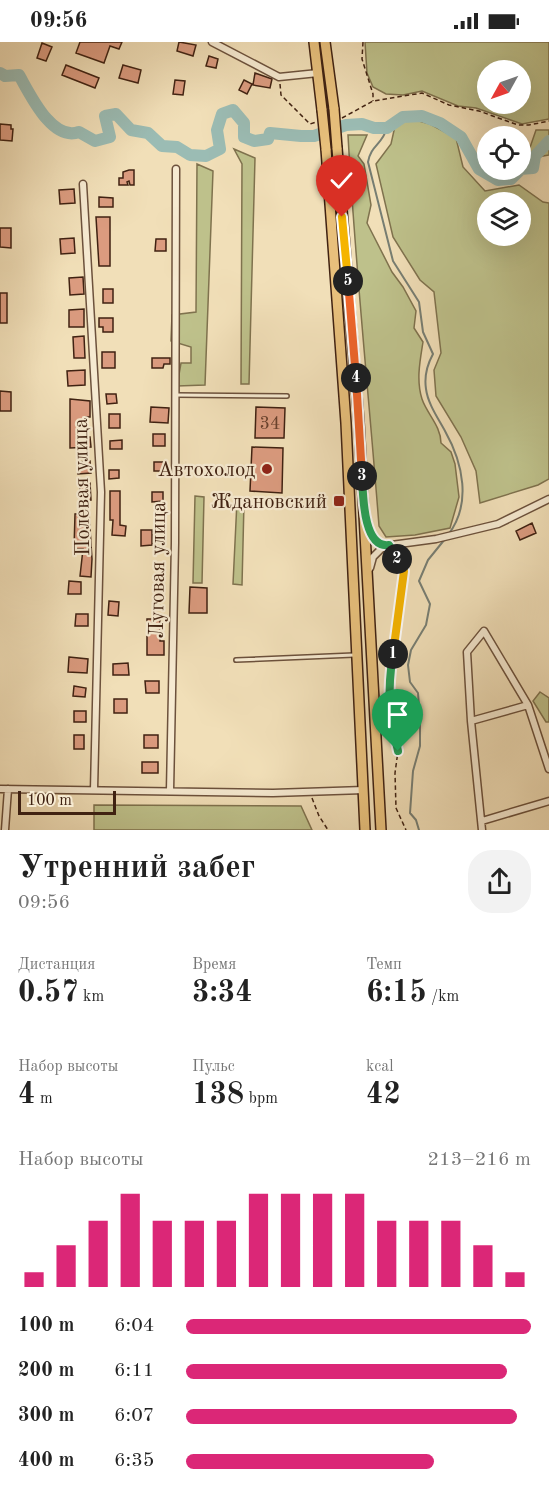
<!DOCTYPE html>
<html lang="ru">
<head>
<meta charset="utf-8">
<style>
  :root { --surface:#fff; --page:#f2f2f2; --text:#222; --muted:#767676; --accent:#db2777 }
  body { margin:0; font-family:"Old Standard TT",serif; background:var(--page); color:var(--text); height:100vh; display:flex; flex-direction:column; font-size:22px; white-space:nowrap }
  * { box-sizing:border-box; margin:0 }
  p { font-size:20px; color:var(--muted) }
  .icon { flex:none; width:33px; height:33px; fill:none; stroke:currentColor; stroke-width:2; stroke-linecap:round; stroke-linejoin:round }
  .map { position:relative; height:788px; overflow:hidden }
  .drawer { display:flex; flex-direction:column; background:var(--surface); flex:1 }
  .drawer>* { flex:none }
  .needle { width:39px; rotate:230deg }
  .controls { position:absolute; left:477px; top:18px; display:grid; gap:12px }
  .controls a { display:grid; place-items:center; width:54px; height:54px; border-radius:50%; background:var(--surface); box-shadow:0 6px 24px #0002; font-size:30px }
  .scale { position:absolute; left:18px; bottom:15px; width:98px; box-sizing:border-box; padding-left:6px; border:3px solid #402212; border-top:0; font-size:16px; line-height:21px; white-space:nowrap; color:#402212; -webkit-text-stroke:4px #f6ead1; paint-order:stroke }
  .pin { position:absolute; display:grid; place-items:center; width:51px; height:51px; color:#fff; margin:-62px -26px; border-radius:50% 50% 50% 0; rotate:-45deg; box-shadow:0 0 6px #0007 }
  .pin .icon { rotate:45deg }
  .km { position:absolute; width:30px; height:30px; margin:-15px; border-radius:50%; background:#222; color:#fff; font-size:16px; line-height:30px; text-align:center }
  .round { display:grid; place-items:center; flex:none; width:63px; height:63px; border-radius:24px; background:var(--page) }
  .head { display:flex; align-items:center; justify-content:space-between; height:102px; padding:0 18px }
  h1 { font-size:33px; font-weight:700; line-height:45px }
  .metrics { display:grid; grid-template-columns:repeat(3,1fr); gap:9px; height:102px; padding:6px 18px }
  .metrics div { display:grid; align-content:center }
  .metrics b { font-size:30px; font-weight:700 }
  .metrics small { font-size:16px; font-weight:400 }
  .metrics p { font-size:16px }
  .chart { height:168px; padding:12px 18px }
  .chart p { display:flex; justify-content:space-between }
  .chart svg { width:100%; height:108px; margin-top:6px; stroke:var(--accent); stroke-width:6 }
  ul { padding:0 18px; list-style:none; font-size:20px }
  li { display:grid; grid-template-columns:96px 72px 1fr; align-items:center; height:45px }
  li i { height:15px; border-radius:8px; background:var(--accent) }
  .status { display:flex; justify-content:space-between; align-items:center; height:42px; padding:0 30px; background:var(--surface); direction:ltr }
  .status svg { height:16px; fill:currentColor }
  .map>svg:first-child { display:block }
  .green { fill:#bec18b; stroke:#7f724e; stroke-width:1.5; fill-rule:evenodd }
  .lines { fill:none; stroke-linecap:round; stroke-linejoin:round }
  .stream { stroke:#777e73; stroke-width:2 }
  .river { stroke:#9bbcb4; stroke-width:12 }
  .building { fill:#db9b7f; stroke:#402212; stroke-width:1.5 }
  .lane-casing { stroke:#6c513c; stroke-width:6 }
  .street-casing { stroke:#6c513c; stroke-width:9 }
  .primary-casing { stroke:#402212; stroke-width:12 }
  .path { stroke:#402212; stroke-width:1.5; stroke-dasharray:4.5 3; stroke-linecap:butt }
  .lane { stroke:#f6ead1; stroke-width:3 }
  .street { stroke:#f6ead1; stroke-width:6 }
  .primary { stroke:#e8c07c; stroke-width:9 }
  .primary-bridge-casing { stroke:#402212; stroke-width:12; stroke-linecap:butt }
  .primary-bridge { stroke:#e8c07c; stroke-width:9 }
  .split-1-casing { stroke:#fff; stroke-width:12 }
  .split-2-casing { stroke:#fff; stroke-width:12 }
  .split-3-casing { stroke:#fff; stroke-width:12 }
  .split-4-casing { stroke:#fff; stroke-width:12 }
  .split-5-casing { stroke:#fff; stroke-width:12 }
  .split-6-casing { stroke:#fff; stroke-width:12 }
  .split-1 { stroke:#22a559; stroke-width:8 }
  .split-2 { stroke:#f5b400; stroke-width:8 }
  .split-3 { stroke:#22a559; stroke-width:8 }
  .split-4 { stroke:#f0652b; stroke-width:8 }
  .split-5 { stroke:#f0652b; stroke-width:8 }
  .split-6 { stroke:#f5b400; stroke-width:8 }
  .poi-dot { fill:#8f2418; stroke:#f6ead1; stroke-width:2 }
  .labels { text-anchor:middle; stroke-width:4.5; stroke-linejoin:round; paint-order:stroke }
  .number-label { font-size:18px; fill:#67402d }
  .poi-label { font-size:21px; fill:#402212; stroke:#f6ead1; text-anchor:end }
  .street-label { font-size:21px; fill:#402212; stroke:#f6ead1 }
</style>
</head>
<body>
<div class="status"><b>09:56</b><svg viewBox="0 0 49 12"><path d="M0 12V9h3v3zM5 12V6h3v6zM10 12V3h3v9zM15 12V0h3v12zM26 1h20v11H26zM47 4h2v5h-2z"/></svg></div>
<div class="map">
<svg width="549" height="788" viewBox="0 0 549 788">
  <rect width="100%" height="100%" fill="#f1dfb8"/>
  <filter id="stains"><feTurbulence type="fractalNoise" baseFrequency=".00333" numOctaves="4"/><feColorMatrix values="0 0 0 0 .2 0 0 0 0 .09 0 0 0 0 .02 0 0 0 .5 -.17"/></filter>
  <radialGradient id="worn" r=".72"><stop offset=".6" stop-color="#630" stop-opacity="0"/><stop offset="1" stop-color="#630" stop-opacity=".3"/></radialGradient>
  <path class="green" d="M365 0H549V77L522 82 476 66 458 64 422 49 403 53 386 52 373 45 367 31ZM488 28H520V62H488Z
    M408 76 430 82 456 96 463 125 485 149 519 143 543 160 549 161V437L538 443 480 461 476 429 461 395 436 354 434 328 441 311 434 250 420 238 393 195 376 122 391 102 395 84ZM488 160H520V194H488Z
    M536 88H549V113L526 117Z
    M348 93H367L358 114 364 122 371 163 367 181 392 230 403 245 416 269 414 286 423 300C420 319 416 338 422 357 427 372 441 384 441 401L451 410 455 422 459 455 450 486 415 493 386 495 379 484C369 353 355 223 348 93Z
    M234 107 255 116 249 342H241L242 122Z
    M197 122 213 129 205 343 177 344 181 321H191V305L171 299 172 273 196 270Z
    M195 454 204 455 202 541H193Z
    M237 459 244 461 242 543 233 542Z
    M540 650 549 656V680H546L533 659Z
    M94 763 301 764 312 788H94Z"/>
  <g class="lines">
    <path class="stream" d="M387 86C382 103 371 103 368 120L393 219 419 260 423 290 433 312C427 323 424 334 426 347 428 362 438 376 445 389 463 421 472 462 448 493
      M419 788 416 778 410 771 413 729 420 704V677L418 651 410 640 408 623 411 608 426 583 430 562 419 539 428 518 445 497"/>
    <path class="river" d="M0 31 5 34 19 33C30 52 52 100 79 90L95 99 110 95 105 74 116 72 131 88 148 91 162 104 177 105 190 113 206 114 220 107 217 88 222 72 233 68 244 81V95L254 99 268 97 270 91 301 94H314L346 83 362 82 374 86H387L403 75 422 74 440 81 461 95 479 127 498 138 511 137 520 128
      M520 127 533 126 535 114 549 99"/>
  </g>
  <path class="building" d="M80 0H122L119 7 110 4 104 21 76 11Z
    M179 0 196 3 193 14 177 9Z
    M42 1 52 5 46 19 37 16Z
    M209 14 218 17 216 26 206 24Z
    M66 23 99 36 95 46 62 33Z
    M123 23 141 28 138 41 119 36Z
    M255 31 272 37 270 46 253 43Z
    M175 38 185 39 183 53 173 52Z
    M244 38 252 42 247 52 239 48Z
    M0 82 11 83V87H13L12 99 0 98Z
    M129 128H134V143H130L129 139 127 140 128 143H119V136H123V130Z
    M74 147 75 161 60 162 59 148Z
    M99 155 113 156V165H99Z
    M96 175H110V224H99Z
    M0 186H11V206L0 205Z
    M74 196 75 211 61 212 60 197Z
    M156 197H166V209H155Z
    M83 235 84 252 70 253 69 236Z
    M103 247H113V261H103Z
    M0 251H7V281H0Z
    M84 267V285H69V268Z
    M99 276H113V290H103V285H99Z
    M84 294 85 316H74L73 295Z
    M102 310H115V326H102Z
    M152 316H170V322H164L163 326H152Z
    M85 328V343L68 344 67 329Z
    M0 349 11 350V369H0Z
    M106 352H116L117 361 107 362Z
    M70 357 90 359V375H86L87 395H90L91 405 70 406Z
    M151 365 169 366 168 381 150 380Z
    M256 365 285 366 284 396H255Z
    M109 372H120V386H109Z
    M153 392H165V404H153Z
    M122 398V407H110V399Z
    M252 405 283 406 282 451 250 449Z
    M90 419 91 431 78 432 77 420Z
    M154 420H164V429H154Z
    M109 428H119V436L109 437Z
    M90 441 91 458 80 459V442Z
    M110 449H120V483L126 484 125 494 112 493 113 478H110Z
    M152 450H163V459L152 460Z
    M89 471 92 517 91 535 80 534 83 507H74L75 472Z
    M532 481 536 491 520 498 516 489Z
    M141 488H152V503L141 504Z
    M69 539 81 540V552H68Z
    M190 545 207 546V571H189Z
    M109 559 119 560 118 574 108 573Z
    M76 572H88V584H75Z
    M147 577H160V599H164V613H147Z
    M69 615 88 617 87 631 68 630Z
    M128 621 129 633H113V622Z
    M145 639H159V651H146Z
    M74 644 86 646 85 655 73 654Z
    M114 657H127V671H114Z
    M74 669H86V680H74Z
    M74 693H84V707H74Z
    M144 693H158V706H144Z
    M142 720H158V731H142Z"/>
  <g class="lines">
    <g class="lane-casing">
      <path id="lane" d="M176 353 287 354
        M236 618 354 613"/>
    </g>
    <g class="street-casing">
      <path id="street" d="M212 0 279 35 318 31
        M83 142 101 450 94 748
        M368 482 372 496 384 504
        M370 526 373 515 384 504 436 497 498 482 549 457
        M471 679 528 663
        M0 747 273 751 364 748
        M170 749 175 501 176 127
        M482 779 549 759
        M5 788 8 747
        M482 788 471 679 467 610 484 589 528 663 549 727"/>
    </g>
    <g class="primary-casing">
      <path id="primary" d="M314 0 322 68
        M325 0 334 67
        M337 106 359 380 381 788
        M326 107 346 381 365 788"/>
    </g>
    <path class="path" d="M363 0 362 17 373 52V59
      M280 42 281 53 310 82 316 80
      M342 76 373 59 422 51 449 63 479 69 518 83H529L549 79
      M392 509 404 529 388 644 390 674 398 709 395 731 396 766 406 788
      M312 756 319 774 328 788"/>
    <use href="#lane" class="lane"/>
    <use href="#street" class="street"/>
    <use href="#primary" class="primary"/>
    <g class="primary-bridge-casing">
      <path id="primary-bridge" d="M334 67 337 106
        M322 68 326 107"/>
    </g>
    <use href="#primary-bridge" class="primary-bridge"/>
  </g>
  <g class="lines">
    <g class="split-1-casing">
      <path id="split-1" d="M393 612C387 650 389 671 398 709"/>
    </g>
    <g class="split-2-casing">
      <path id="split-2" d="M393 612 404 529 397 517"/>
    </g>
    <g class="split-3-casing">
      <path id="split-3" d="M362 434C363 452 363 507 389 503L397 517"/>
    </g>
    <g class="split-4-casing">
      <path id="split-4" d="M356 336 362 434"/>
    </g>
    <g class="split-5-casing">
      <path id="split-5" d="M348 239 356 336"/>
    </g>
    <g class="split-6-casing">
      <path id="split-6" d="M342 175 348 239"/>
    </g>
    <use href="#split-1" class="split-1"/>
    <use href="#split-2" class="split-2"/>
    <use href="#split-3" class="split-3"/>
    <use href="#split-4" class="split-4"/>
    <use href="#split-5" class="split-5"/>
    <use href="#split-6" class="split-6"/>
  </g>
  <g class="poi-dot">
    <circle cx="267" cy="427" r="6"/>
    <rect x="333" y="453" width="12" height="12" rx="3"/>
  </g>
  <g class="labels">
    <g class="number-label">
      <text x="270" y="387">34</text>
    </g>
    <g class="poi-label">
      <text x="255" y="434">Автохолод</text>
      <text x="327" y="466">Ждановский</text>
    </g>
    <g class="street-label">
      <text transform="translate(81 445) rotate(-91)" y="7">Полевая улица</text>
      <text transform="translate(157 528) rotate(-89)" y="7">Луговая улица</text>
    </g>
  </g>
  <rect width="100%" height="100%" filter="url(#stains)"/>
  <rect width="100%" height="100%" fill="url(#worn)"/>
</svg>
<div class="controls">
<a><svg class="needle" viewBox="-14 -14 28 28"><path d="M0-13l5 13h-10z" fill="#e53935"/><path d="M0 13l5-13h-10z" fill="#767676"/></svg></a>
<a><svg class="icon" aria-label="locate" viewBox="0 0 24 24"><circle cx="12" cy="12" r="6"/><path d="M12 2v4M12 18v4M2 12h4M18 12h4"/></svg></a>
<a><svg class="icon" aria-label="layers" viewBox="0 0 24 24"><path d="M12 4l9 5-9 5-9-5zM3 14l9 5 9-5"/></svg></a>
</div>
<div class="scale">100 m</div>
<div class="pin" style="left:398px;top:709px;background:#1e9e55"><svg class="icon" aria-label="arrive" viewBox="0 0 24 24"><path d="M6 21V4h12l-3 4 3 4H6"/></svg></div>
<div class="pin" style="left:342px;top:175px;background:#d93025"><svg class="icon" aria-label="check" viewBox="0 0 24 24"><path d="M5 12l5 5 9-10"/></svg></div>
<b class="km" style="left:393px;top:612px">1</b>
<b class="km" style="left:397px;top:517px">2</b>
<b class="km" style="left:362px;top:434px">3</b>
<b class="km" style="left:356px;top:336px">4</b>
<b class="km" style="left:348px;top:239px">5</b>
</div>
<section class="drawer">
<div class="head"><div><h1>Утренний забег</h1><p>09:56</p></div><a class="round"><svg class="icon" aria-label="share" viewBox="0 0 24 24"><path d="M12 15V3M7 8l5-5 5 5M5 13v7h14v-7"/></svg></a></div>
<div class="metrics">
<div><p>Дистанция</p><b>0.57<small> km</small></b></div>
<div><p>Время</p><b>3:34</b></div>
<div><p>Темп</p><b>6:15<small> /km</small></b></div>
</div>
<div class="metrics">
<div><p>Набор высоты</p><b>4<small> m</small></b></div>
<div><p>Пульс</p><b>138<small> bpm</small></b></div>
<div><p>kcal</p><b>42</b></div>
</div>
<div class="chart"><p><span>Набор высоты</span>213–216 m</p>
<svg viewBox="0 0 160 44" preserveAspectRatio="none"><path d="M5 44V38M15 44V27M25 44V17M35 44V6M45 44V17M55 44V17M65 44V17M75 44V6M85 44V6M95 44V6M105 44V6M115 44V17M125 44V17M135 44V17M145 44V27M155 44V38"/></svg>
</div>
<ul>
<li><b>100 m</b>6:04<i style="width:100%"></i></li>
<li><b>200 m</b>6:11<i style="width:93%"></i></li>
<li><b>300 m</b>6:07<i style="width:96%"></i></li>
<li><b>400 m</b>6:35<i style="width:72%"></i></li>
</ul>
</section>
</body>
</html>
